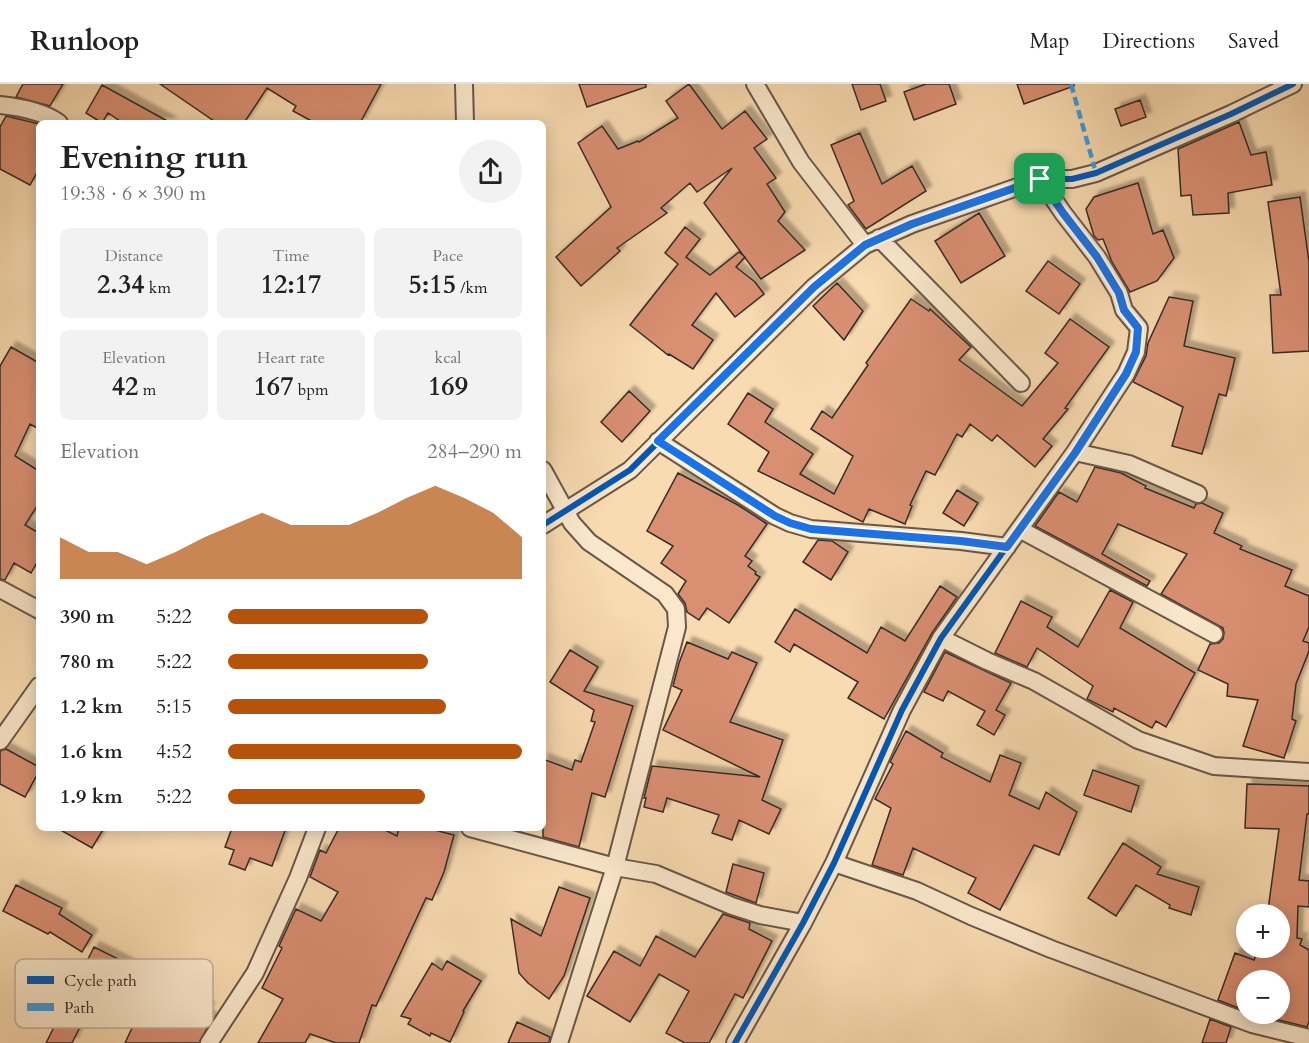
<!DOCTYPE html>
<html lang="en">
<head>
<meta charset="utf-8">
<style>
  :root { --surface:#fff; --page:#f2f2f2; --text:#222; --muted:#767676; --line:#e0e0e0; --accent:#b45309 }
  body { margin:0; font-family:Cardo,serif; background:var(--page); color:var(--text); height:100vh; display:flex; flex-direction:column; font-size:22px; white-space:nowrap }
  * { box-sizing:border-box; margin:0 }
  p { font-size:20px; color:var(--muted) }
  .icon { flex:none; width:33px; height:33px; fill:none; stroke:currentColor; stroke-width:2; stroke-linecap:round; stroke-linejoin:round }
  .map { position:relative; flex:1; overflow:hidden }
  .drawer { position:absolute; left:36px; top:36px; width:510px; height:711px; display:flex; flex-direction:column; background:var(--surface); border-radius:9px; box-shadow:0 3px 15px #0003 }
  .drawer>* { flex:none }
  .tools { position:absolute; left:1236px; top:820px; display:grid; gap:12px }
  .tools a { display:grid; place-items:center; width:54px; height:54px; border-radius:50%; background:var(--surface); box-shadow:0 3px 15px #0003; font-size:30px }
  .pin { position:absolute; display:grid; place-items:center; width:51px; height:51px; color:#fff; margin:-26px; border-radius:12px; box-shadow:0 3px 9px #0006 }
  .round { display:grid; place-items:center; flex:none; width:63px; height:63px; border-radius:32px; background:var(--page) }
  .headline { display:flex; align-items:center; justify-content:space-between; height:102px; padding:0 24px }
  h1 { font-size:33px; font-weight:800; line-height:45px }
  .figures { display:grid; grid-template-columns:repeat(3,1fr); gap:9px; height:102px; padding:6px 24px }
  .figures div { display:grid; align-content:center; border-radius:9px; background:var(--page); text-align:center }
  .figures b { font-size:26px; font-weight:800 }
  .figures small { font-size:16px; font-weight:400 }
  .figures p { font-size:16px }
  .chart { height:168px; padding:12px 24px }
  .chart p { display:flex; justify-content:space-between }
  .chart svg { width:100%; height:108px; margin-top:6px; fill:var(--accent); opacity:.7 }
  ul { padding:0 24px; list-style:none; font-size:20px }
  li { display:grid; grid-template-columns:96px 72px 1fr; align-items:center; height:45px }
  li i { height:15px; border-radius:8px; background:var(--accent) }
  header { display:flex; align-items:center; gap:36px; box-sizing:border-box; height:84px; padding:0 30px; background:var(--surface); border-bottom:2px solid var(--line) }
  header strong { font-size:28px }
  nav { display:flex; gap:33px; margin-inline-start:auto; font-size:21px }
  .map>svg:first-child { display:block }
  .building { fill:#d98f72; stroke:#372b25; stroke-width:1.5; filter:url(#shadow) }
  .lines { fill:none; stroke-linecap:round; stroke-linejoin:round }
  .street-casing { stroke:#685748; stroke-width:20 }
  .street { stroke:#fbe8cc; stroke-width:16 }
  .quiet { stroke:#3e9ce0; stroke-width:4.5; stroke-dasharray:9 4.5; stroke-linecap:butt }
  .cycleway-casing { stroke:#fbe8cc; stroke-width:10 }
  .cycleway { stroke:#0057b8; stroke-width:6 }
  .route-casing { stroke:#fff; stroke-width:12 }
  .route { stroke:#1a73e8; stroke-width:8 }
  .key { fill:#fbe8cc; stroke:#c0af9a; stroke-width:1.5 }
  .key-label { font-size:16px; fill:#372b25 }
</style>
</head>
<body>
<header>
<strong>Runloop</strong>
<nav><a>Map</a><a>Directions</a><a>Saved</a></nav>
</header>
<div class="map">
<svg width="1309" height="959" viewBox="0 0 1309 959">
  <defs>
    <filter id="shadow"><feDropShadow dx="5.5" dy="-5.5" stdDeviation="1.5" flood-color="#0004"/></filter>
  </defs>
  <rect width="100%" height="100%" fill="#f9dbb1"/>
  <filter id="stains"><feTurbulence type="fractalNoise" baseFrequency=".00333" numOctaves="4"/><feColorMatrix values="0 0 0 0 .2 0 0 0 0 .09 0 0 0 0 .02 0 0 0 .5 -.17"/></filter>
  <radialGradient id="worn" r=".72"><stop offset=".6" stop-color="#630" stop-opacity="0"/><stop offset="1" stop-color="#630" stop-opacity=".3"/></radialGradient>
  <path class="building" d="M23 0H63L50 22 16 13Z
    M160 0H381L360 39H315L293 27 296 22 267 4 244 39H217Z
    M579 0H646V3L587 23Z
    M689 0 722 45 745 27 767 55 754 64 776 94 767 100 785 128 778 137 805 166 761 195 704 119 732 84 697 108 690 99 661 124 667 129 617 164 620 167 581 202 556 173 611 123 578 59 602 42 618 65 638 57 639 58 678 34 666 17Z
    M852 0H880L886 17 861 26Z
    M926 0H949L956 20 914 36 904 8Z
    M1017 0H1074V2L1024 20Z
    M102 1 171 39H123L108 29 102 39 86 29Z
    M1140 16 1146 33 1121 42 1115 25Z
    M6 32 39 40V85L30 101 0 85V43Z
    M1239 38 1251 71 1266 68 1272 101 1228 109 1229 129 1193 131 1191 111 1181 112 1178 65Z
    M860 49 882 100 912 82 926 107 866 145 848 121 854 117 831 61Z
    M1138 99 1153 150 1163 146 1174 174 1157 197 1130 208 1112 178 1103 155 1098 156 1094 152 1086 125 1094 113Z
    M1300 113 1309 178V267L1273 269 1270 211H1281L1268 118Z
    M979 129 1005 172 961 199 935 157Z
    M685 143 700 155 686 173 710 191 739 168 745 173 736 183 755 198 764 210 735 233 716 209 692 241 713 256 693 285 669 270 668 271 630 241 678 180 665 169Z
    M1048 177 1080 200 1059 230 1026 207Z
    M837 199 863 227 844 256 813 222Z
    M1169 213 1193 217 1184 262 1235 274 1226 312 1219 310 1202 370 1172 362 1183 323 1133 298 1146 272 1148 259Z
    M911 215 929 227 930 225 971 263 959 276 1022 322 1058 279 1045 269 1070 235 1109 263 1065 324 1068 325 1043 355 1052 362 1035 383 997 351 992 357 970 340 962 353 957 350 935 391 926 387 910 421 912 422 905 440 869 425 863 438 758 387 769 368 728 340 748 309 773 325 765 338 813 370 800 390 834 410 853 372 811 345 822 327 832 334 868 281 866 279Z
    M11 263 39 279V345L30 340 15 372 39 387V419L25 441 39 449V475L31 489 14 479 5 496 0 495V282Z
    M629 307 650 327 622 358 601 338Z
    M1095 383 1121 389 1146 402 1145 404 1194 424 1196 420 1202 419 1223 429 1214 449 1242 462 1240 465 1292 486 1285 502 1309 512V543L1303 557 1309 559V567L1296 600 1292 635 1296 637 1284 674 1243 662 1258 616 1227 612 1228 600 1198 586 1210 560 1219 559 1223 555 1224 549 1223 544 1161 510 1187 470 1118 440 1102 470 1150 497 1147 502 1035 442 1059 408 1077 418Z
    M678 389 738 421 767 440 745 472 752 477 748 482 756 488 755 490 760 493 729 539 707 524 699 536 687 528 685 519 678 510 686 497 661 479 673 462 647 447Z
    M957 406 978 419 964 442 943 429Z
    M818 456 832 457 848 468 831 496 803 478Z
    M940 502 957 513 932 549 884 635 848 614 858 598 794 560 790 568 775 558 795 525 867 569 881 543 905 557Z
    M1110 506 1133 518 1120 544 1195 589 1166 643 1156 637 1152 644 1114 624 1113 628 1087 615 1093 602 1037 564 1027 583 995 569 1021 517 1052 533 1047 543 1078 563Z
    M687 558 728 575 732 568 757 579 730 638 783 656 762 716 781 725 769 750 739 736 732 756 712 749 719 731 667 714 663 728 644 723 646 714H644L652 682 760 693 663 646 682 606 673 602 679 579Z
    M570 566 598 583 584 607 633 622 605 713 592 709 579 763 543 753V675L572 686 575 676 581 678 595 638 591 637 594 626 550 598Z
    M945 568 1011 599 996 626 1005 631 994 651 977 641 985 627 948 607 943 617 924 608Z
    M906 647 943 669 941 673 990 698 1000 671 1021 679 1009 711 1039 725 1046 708 1077 728 1059 771 1034 761 1000 826 968 809 976 794 913 764 903 791 872 781 891 724 875 715 893 680 890 678Z
    M6 665 39 683V687L25 713 0 700V667Z
    M1093 686 1139 702 1131 728 1084 711Z
    M1247 700 1309 702V730H1307L1299 796 1309 797V823L1298 822 1297 854 1302 855 1300 861 1309 866V938L1307 943 1255 930H1280V897H1246V927L1218 916 1235 869 1254 876 1259 864H1280V831H1265V826H1268L1279 745 1245 744Z
    M57 744H104L92 764Z
    M232 744H286L272 782 250 774 245 786 229 780 234 766 225 763Z
    M339 744H381L397 752 399 744H427L454 751 444 788 432 816 426 814 376 922 372 921 359 959H336L310 950 305 959H258L283 915 262 904 282 864 279 862 296 825 321 837 338 808 310 793 320 766 326 769Z
    M1123 759 1161 783 1157 790 1199 803 1191 831 1169 824 1170 821 1136 801 1116 832 1088 814Z
    M733 780 764 789 756 819 726 808Z
    M16 801 62 824 59 830 92 851 82 868 50 848 48 850 3 827Z
    M559 803 590 814 564 892 549 915 528 899 519 889 511 835 541 852Z
    M723 830 750 839 749 845 772 857 743 914 735 910 709 959H685L666 949 689 907 659 890 630 938 587 912 614 867 640 882 656 852 695 873Z
    M94 863 148 890 140 906 107 889 72 959H46Z
    M447 877 481 897 463 927 464 928 450 958 431 949 430 952 408 940 411 935 401 932 432 879 442 886Z
    M188 912 209 924 205 930 212 935 199 959H125L146 914 179 928Z
    M1210 935 1231 943 1226 959H1202Z
    M517 938 550 953 549 959H508Z"/>
  <g class="lines">
    <g class="street-casing">
      <path id="street" d="M464 0 465 39
        M755 0 801 78 865 161
        M0 21C19 23 43 27 59 39
        M879 154 1021 299
        M658 357 775 432 790 439 811 445 961 457 1007 463
        M1075 368 1129 380 1198 410
        M543 386 572 439 589 458 665 510 676 525 677 543 615 783 559 959
        M543 441 630 386 814 203 865 161 912 140 1040 95H1072L1096 89 1231 30 1293 0
        M1021 446 1214 550
        M0 505 39 526
        M941 554 987 577 1034 597 1138 656 1214 682 1309 688
        M0 657 39 602
        M470 744 615 783 656 790 732 822 760 831 803 839
        M834 779 917 807 971 832 1051 865 1252 940 1309 954
        M209 959 255 889 298 794 317 744
        M735 959 803 839 834 779 902 626 941 554 1075 368 1126 290 1136 268 1139 244 1124 226 1119 209 1097 173 1063 129 1040 95"/>
    </g>
    <use href="#street" class="street"/>
    <path class="quiet" d="M1071 0 1096 89"/>
    <g class="cycleway-casing">
      <path id="cycleway" d="M543 441 630 386 814 203 865 161 912 140 1040 95H1072L1096 89 1231 30 1293 0
        M735 959 803 839 834 779 902 626 941 554 1075 368 1126 290 1136 268 1139 244 1124 226 1119 209 1097 173 1063 129 1040 95"/>
    </g>
    <use href="#cycleway" class="cycleway"/>
  </g>
  <g class="lines">
    <g class="route-casing">
      <path id="route" d="M1040 95 1063 129 1097 173 1119 209 1124 226 1138 244 1136 268 1126 290 1075 369 1007 463 961 457 811 445 790 439 775 432 658 357 814 203 865 161 912 140Z"/>
    </g>
    <use href="#route" class="route"/>
  </g>
  <rect x="15" y="875" width="198" height="69" rx="9" class="key"/>
  <rect x="27" y="892" width="27" height="8" fill="#0057b8"/>
  <rect x="27" y="919" width="27" height="8" fill="#3e9ce0"/>
  <g class="key-label">
    <text x="64" y="902">Cycle path</text>
    <text x="64" y="929">Path</text>
  </g>
  <rect width="100%" height="100%" filter="url(#stains)"/>
  <rect width="100%" height="100%" fill="url(#worn)"/>
</svg>
<div class="tools">
<a>+</a>
<a>−</a>
</div>
<div class="pin" style="left:1040px;top:95px;background:#1e9e55"><svg class="icon" aria-label="arrive" viewBox="0 0 24 24"><path d="M6 21V4h12l-3 4 3 4H6"/></svg></div>
<section class="drawer">
<div class="headline"><div><h1>Evening run</h1><p>19:38 · 6 × 390 m</p></div><a class="round"><svg class="icon" aria-label="share" viewBox="0 0 24 24"><path d="M12 15V3M7 8l5-5 5 5M5 13v7h14v-7"/></svg></a></div>
<div class="figures">
<div><p>Distance</p><b>2.34<small> km</small></b></div>
<div><p>Time</p><b>12:17</b></div>
<div><p>Pace</p><b>5:15<small> /km</small></b></div>
</div>
<div class="figures">
<div><p>Elevation</p><b>42<small> m</small></b></div>
<div><p>Heart rate</p><b>167<small> bpm</small></b></div>
<div><p>kcal</p><b>169</b></div>
</div>
<div class="chart"><p><span>Elevation</span>284–290 m</p>
<svg viewBox="0 0 160 44" preserveAspectRatio="none"><path d="M0 44V27L10 33L20 33L30 38L40 33L50 27L60 22L70 17L80 22L90 22L100 22L110 17L120 11L130 6L140 11L150 17L160 27V44z"/></svg>
</div>
<ul>
<li><b>390 m</b>5:22<i style="width:68%"></i></li>
<li><b>780 m</b>5:22<i style="width:68%"></i></li>
<li><b>1.2 km</b>5:15<i style="width:74%"></i></li>
<li><b>1.6 km</b>4:52<i style="width:100%"></i></li>
<li><b>1.9 km</b>5:22<i style="width:67%"></i></li>
</ul>
</section>
</div>
</body>
</html>
